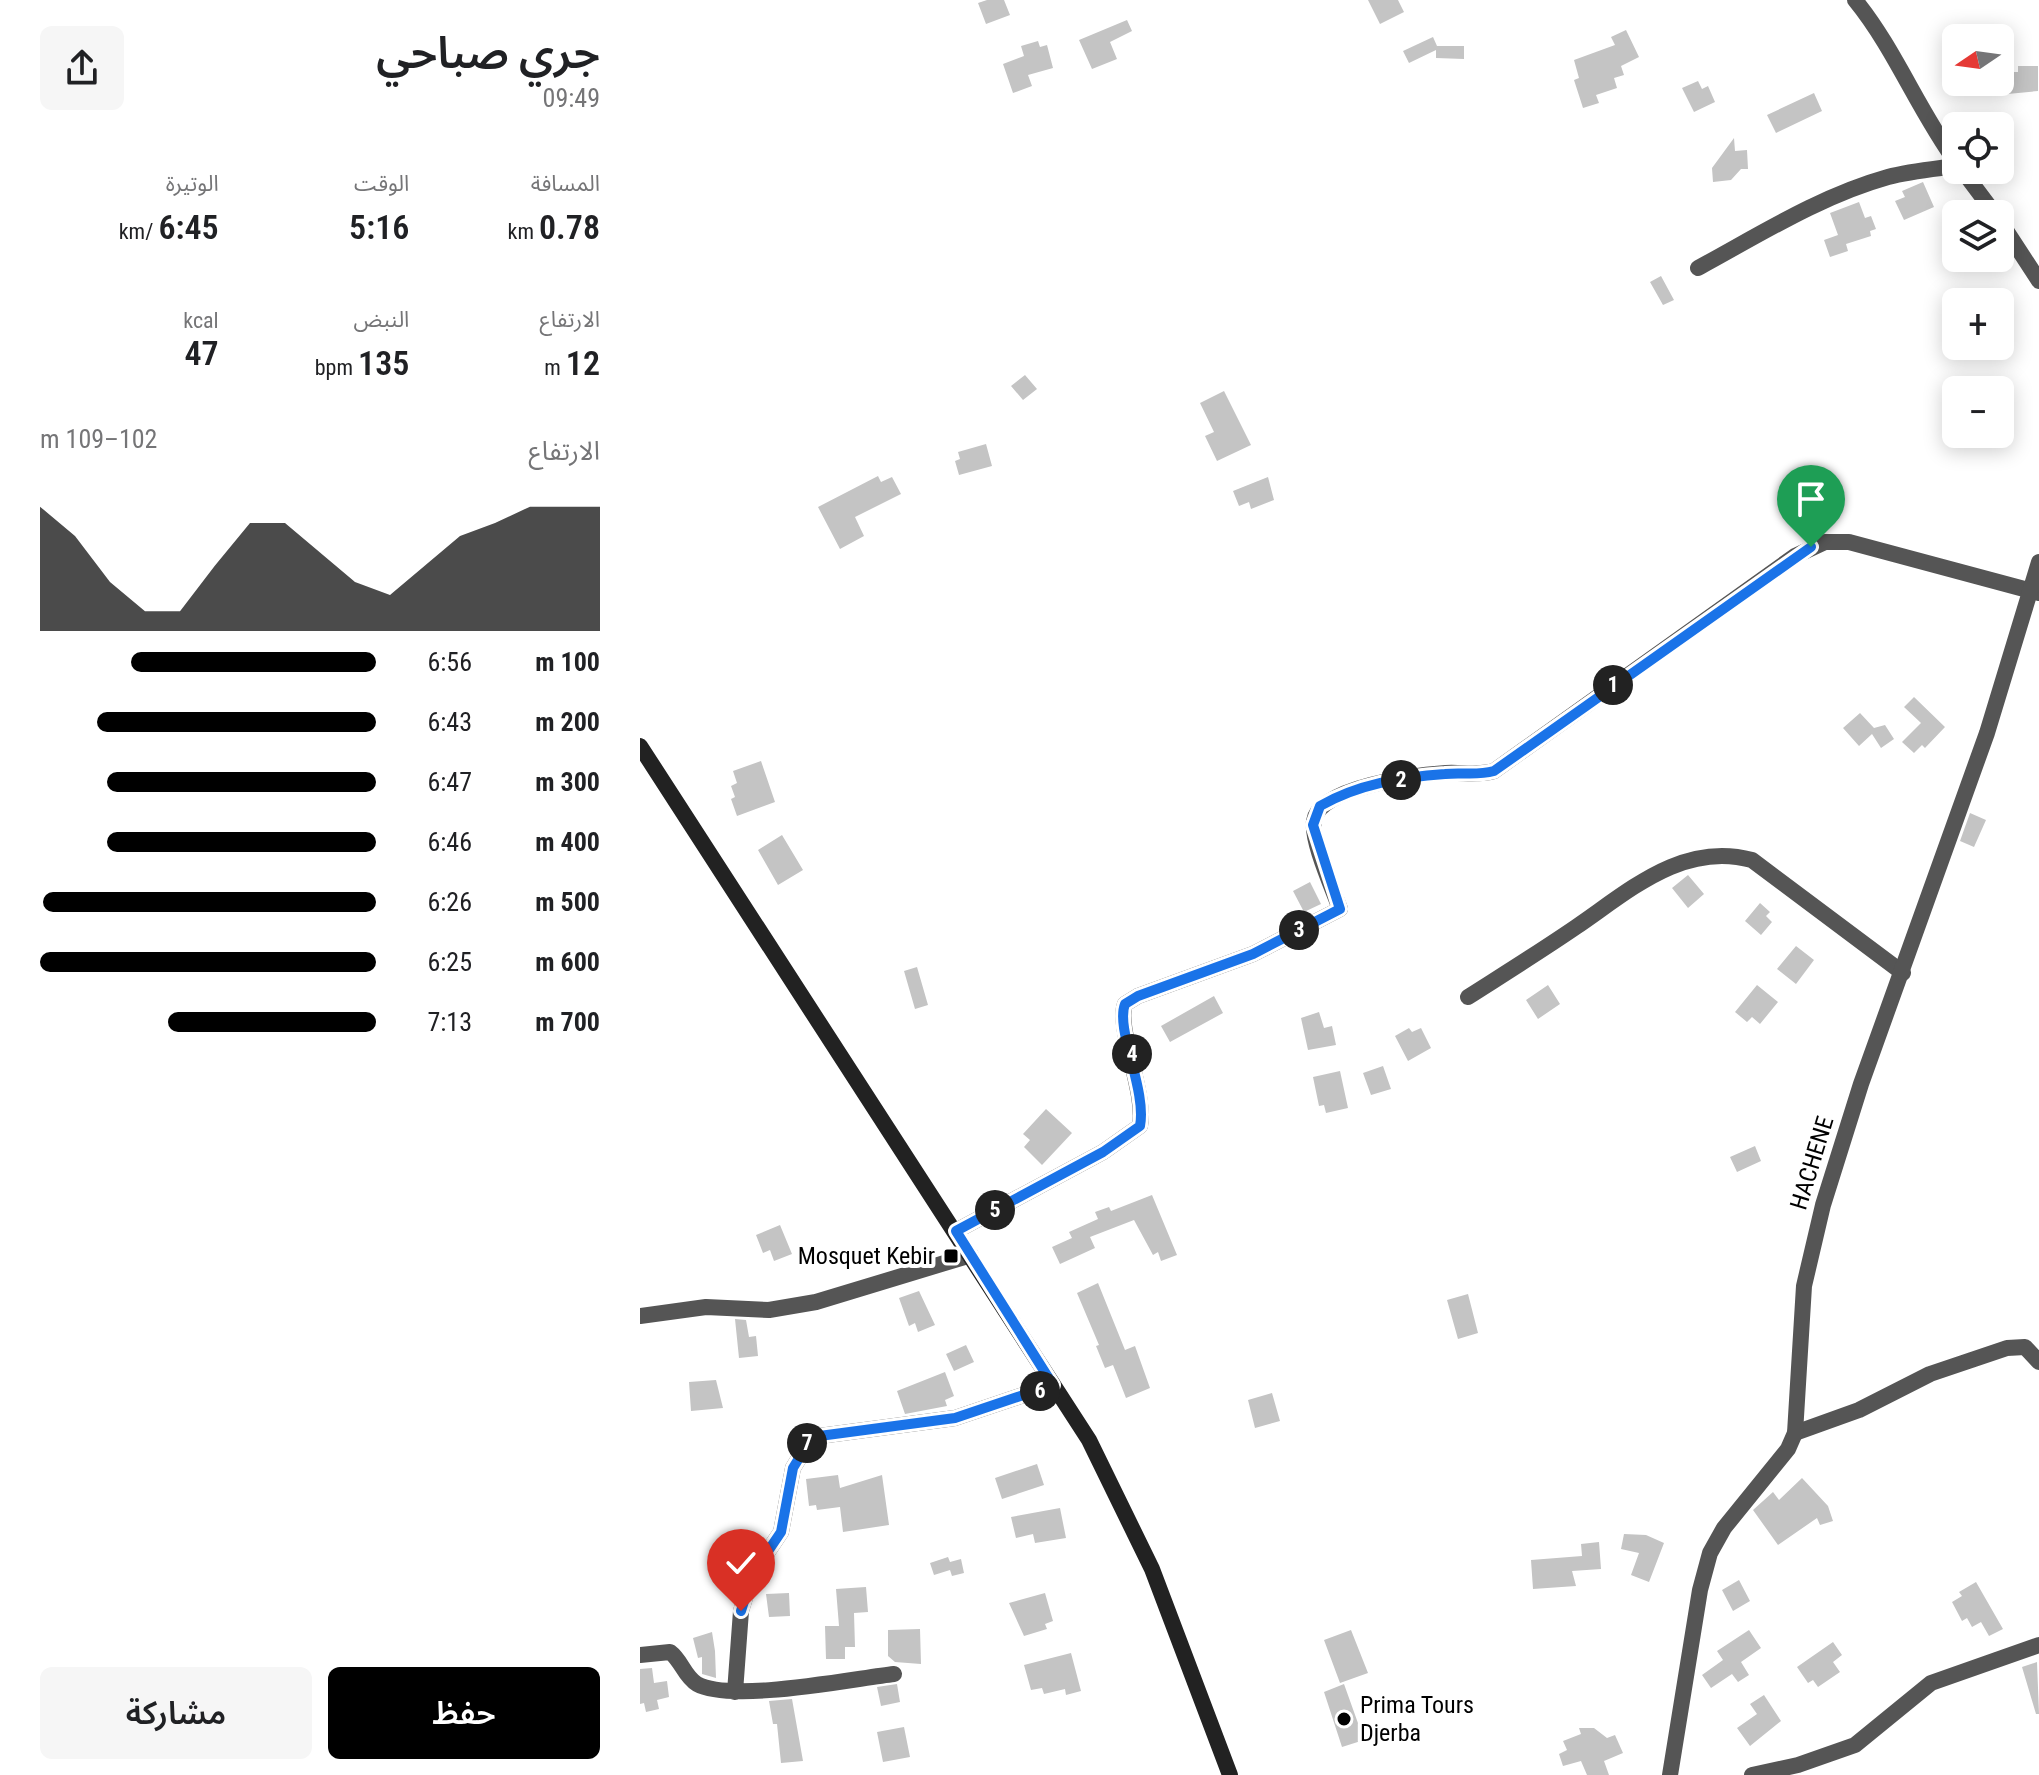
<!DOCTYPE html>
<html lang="ar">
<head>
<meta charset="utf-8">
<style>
  :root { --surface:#fff; --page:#f6f6f6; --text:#202124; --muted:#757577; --accent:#000 }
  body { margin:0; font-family:"Roboto Condensed","Noto Sans Arabic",sans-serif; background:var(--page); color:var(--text); direction:rtl; height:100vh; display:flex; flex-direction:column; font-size:30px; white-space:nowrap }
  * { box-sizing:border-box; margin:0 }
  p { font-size:26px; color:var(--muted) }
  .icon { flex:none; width:44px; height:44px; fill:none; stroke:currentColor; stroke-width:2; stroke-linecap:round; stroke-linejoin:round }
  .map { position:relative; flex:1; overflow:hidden; direction:ltr }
  .details { display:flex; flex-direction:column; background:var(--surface); width:640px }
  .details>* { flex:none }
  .needle { width:52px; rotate:257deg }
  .fabs { position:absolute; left:1302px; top:24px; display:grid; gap:16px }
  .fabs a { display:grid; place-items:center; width:72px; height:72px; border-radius:12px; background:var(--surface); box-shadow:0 4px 20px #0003; font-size:40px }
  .pin { position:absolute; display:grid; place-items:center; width:68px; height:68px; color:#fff; margin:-82px -34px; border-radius:50% 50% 50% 0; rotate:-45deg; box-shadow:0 0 8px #0007 }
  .pin .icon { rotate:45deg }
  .km { position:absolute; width:40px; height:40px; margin:-20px; border-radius:50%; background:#222; color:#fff; font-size:22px; line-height:40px; text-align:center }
  .round { display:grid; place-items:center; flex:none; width:84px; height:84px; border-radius:12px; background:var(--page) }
  .overview { display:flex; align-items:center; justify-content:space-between; height:136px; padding:0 40px }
  h1 { font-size:44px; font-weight:600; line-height:60px }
  .stats { display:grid; grid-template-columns:repeat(3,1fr); gap:12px; height:136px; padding:8px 40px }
  .stats div { display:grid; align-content:center }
  .stats b { font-size:34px; font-weight:600 }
  .stats small { font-size:22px; font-weight:400 }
  .stats p { font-size:22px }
  .chart { height:224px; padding:16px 40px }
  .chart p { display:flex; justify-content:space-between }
  .chart svg { width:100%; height:144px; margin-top:8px; fill:var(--accent); opacity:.7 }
  .action { display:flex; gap:16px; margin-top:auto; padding:16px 40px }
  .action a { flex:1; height:92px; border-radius:12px; background:var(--accent); color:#fff; font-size:32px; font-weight:600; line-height:92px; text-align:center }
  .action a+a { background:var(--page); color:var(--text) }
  ul { padding:0 40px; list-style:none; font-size:26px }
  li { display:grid; grid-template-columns:128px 96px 1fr; align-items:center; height:60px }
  li i { height:20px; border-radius:10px; background:var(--accent) }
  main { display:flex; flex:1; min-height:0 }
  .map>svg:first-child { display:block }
  .building { fill:#c4c4c4 }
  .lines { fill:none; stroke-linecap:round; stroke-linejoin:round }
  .minor { stroke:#555; stroke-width:16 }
  .tertiary { stroke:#555; stroke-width:16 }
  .secondary { stroke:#222; stroke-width:16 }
  .route-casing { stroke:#fff; stroke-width:16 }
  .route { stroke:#1a73e8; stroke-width:10 }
  .poi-dot { fill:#000; stroke:#fff; stroke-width:3 }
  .labels { text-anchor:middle; stroke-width:8; stroke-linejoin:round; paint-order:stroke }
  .street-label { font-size:24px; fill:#000; stroke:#fff }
  .poi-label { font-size:24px; fill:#000; stroke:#fff; text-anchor:end }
</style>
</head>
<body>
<main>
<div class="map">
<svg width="1399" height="1775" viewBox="0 0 1399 1775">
  <rect width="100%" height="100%" fill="#fff"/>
  <path class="building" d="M347 0H364L370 15 346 24 338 3Z
    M728 0H758L764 12 740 24Z
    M487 20 492 31 470 42 477 59 452 69 439 40Z
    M986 30 999 57 981 66 984 75 974 78 977 88 956 95 959 103 943 108 934 80 939 78 934 60 975 45 971 37Z
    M793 37 797 46H824V59L796 58V50L769 63 763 51Z
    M398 41 400 47 407 45 413 68 388 75 392 86 373 93 363 64 384 56 381 46Z
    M1378 66H1398V91L1357 95 1360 72H1378Z
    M1058 81 1062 89 1068 86 1075 102 1054 112 1042 88Z
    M1174 93 1182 111 1136 133 1127 115Z
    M1094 138 1095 151 1107 150 1108 169H1101L1091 180 1073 182 1072 168Z
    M1283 182 1294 207 1264 220 1255 201 1265 197 1262 191Z
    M1219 202 1225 218 1231 216 1236 229 1230 231 1231 236 1206 244 1208 251 1190 257 1184 240 1198 235 1190 213Z
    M1021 276 1034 300 1023 305 1010 282Z
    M385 375 397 389 383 400 371 386Z
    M584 391 611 445 577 461 565 436 574 432 560 403Z
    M346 444 352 466 319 475 315 461 320 459 318 452Z
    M238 476 241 482 252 477 261 494 215 517 224 536 200 549 178 507Z
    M628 477 634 500 611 509 609 502 599 506 593 491Z
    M1274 697 1305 727 1285 748 1282 745 1274 753 1262 742 1281 723 1264 707Z
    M1220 713 1234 728 1245 725 1254 739 1241 748 1232 734 1219 746 1203 728Z
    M121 761 135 802 97 816 91 799 95 797 91 786 97 783 93 771Z
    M1330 813 1346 820 1334 847 1320 841Z
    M142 835 163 870 138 885 118 850Z
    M1048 875 1064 894 1048 908 1032 888Z
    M670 882 681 904 664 912 653 891Z
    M1120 903 1130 912 1126 916 1132 922 1121 935 1105 921Z
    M1156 946 1174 960 1156 984 1137 969Z
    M277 967 288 1005 275 1009 264 971Z
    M908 985 920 1004 898 1019 886 1000Z
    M1117 985 1138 1002 1120 1024 1112 1017 1107 1022 1095 1012Z
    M574 996 583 1013 530 1042 521 1026Z
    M679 1012 684 1028 692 1026 696 1045 668 1050 661 1018Z
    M769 1028 772 1032 781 1028 791 1048 768 1061 755 1036Z
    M743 1066 751 1089 731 1095 723 1073Z
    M700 1071 708 1108 686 1113 684 1105 679 1106 673 1077Z
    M406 1109 432 1133 402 1165 384 1147 390 1140 383 1134Z
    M1115 1146 1121 1161 1097 1172 1090 1157Z
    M512 1195 537 1255 521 1261 518 1252 513 1255 494 1220 450 1237 455 1248 420 1264 412 1247 432 1238 429 1232 458 1219 455 1212 469 1207 471 1211Z
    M140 1225 152 1254 134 1261 130 1250 123 1253 116 1235Z
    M458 1283 485 1350 495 1346 510 1388 486 1398 473 1365 465 1368 456 1346 459 1345 437 1293Z
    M279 1291 295 1325 278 1332 275 1323 269 1326 259 1298Z
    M828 1294 838 1333 818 1339 807 1300Z
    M95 1319 106 1320 109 1337 116 1336 118 1356 99 1358Z
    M326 1345 334 1362 314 1371 306 1354Z
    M305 1372 314 1396 305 1400 307 1406 265 1414 257 1391Z
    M76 1380 83 1408 51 1411 49 1382Z
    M632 1393 640 1421 615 1428 608 1400Z
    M397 1464 404 1485 362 1499 355 1478Z
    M198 1475 200 1488 242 1475 249 1525 203 1532 200 1507 177 1510 176 1505 169 1506 166 1479Z
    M1162 1478 1188 1506 1193 1521 1180 1525 1177 1518 1138 1545 1113 1510 1133 1492 1139 1500Z
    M420 1508 426 1538 395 1543 393 1534 376 1538 371 1517Z
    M984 1534 1006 1535 1024 1543 1009 1582 991 1575 999 1553 981 1549Z
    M959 1542 961 1569 932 1571 936 1586 893 1589 891 1560 942 1556 941 1544Z
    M308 1557 310 1562 321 1559 324 1573 312 1576 310 1570 294 1575 290 1563Z
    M1099 1580 1110 1601 1093 1611 1082 1590Z
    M1336 1582 1363 1629 1349 1636 1341 1622 1332 1627 1327 1618 1322 1621 1312 1602 1322 1596 1319 1592Z
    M226 1587 228 1612 214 1613 215 1647H205V1659H186L185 1626H199L196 1589Z
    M149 1593 150 1616 129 1617 126 1594Z
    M405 1593 413 1621 405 1624 407 1629 384 1636 369 1603Z
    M280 1629 281 1664 255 1662 248 1656V1630Z
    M711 1630 728 1673 700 1683 684 1640Z
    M1109 1630 1121 1648 1101 1662 1109 1675 1098 1682 1092 1674 1071 1688 1062 1675 1083 1660 1077 1651Z
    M72 1632 75 1651 76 1678 62 1674V1657L58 1658 53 1638Z
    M1193 1642 1202 1655 1193 1662 1200 1672 1178 1687 1173 1680 1168 1683 1157 1667Z
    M431 1653 441 1691 426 1695 425 1689 404 1694 402 1688 391 1690 384 1665Z
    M1397 1662 1399 1714H1396L1382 1667Z
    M12 1668 14 1683 27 1681 29 1697 17 1700 19 1709 6 1712 4 1703 0 1704V1669Z
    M257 1684 260 1702 241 1706 237 1687Z
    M704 1684 724 1740 702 1747 684 1692Z
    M1124 1695 1141 1721 1110 1746 1097 1728 1117 1714 1110 1704Z
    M152 1699 163 1761 141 1763 137 1724H133L129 1701Z
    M264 1727 270 1757 243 1762 237 1732Z
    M939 1728H954L967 1738 975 1735 983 1753 964 1761 969 1775H947L941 1761 923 1766 919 1754 927 1750 923 1741 941 1734Z"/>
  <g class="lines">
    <path class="minor" d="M1215 0C1255 49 1278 110 1316 162
      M1322 170 1355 214
      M1360 221 1399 281
      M1058 268C1119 235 1180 196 1248 177 1270 171 1294 169 1316 166
      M828 997C864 974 901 951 936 927 989 891 1043 841 1112 860L1263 973
      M316 1231 463 1152 500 1126C506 1091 476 1028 485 1004L498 996 613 954 700 909C693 889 671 841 674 821 678 787 777 775 806 773 823 772 837 776 854 771L1155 556 1185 542H1209L1399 593
      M0 1316 66 1307 129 1310 176 1302 331 1255
      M1155 1433 1219 1410 1290 1374 1367 1348 1385 1347 1399 1362
      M0 1655 30 1652C42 1661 44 1676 57 1684 92 1703 211 1679 254 1674
      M95 1692 101 1611 112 1575 141 1532 153 1468 172 1437 315 1418 413 1385
      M1112 1775 1158 1765 1215 1745 1291 1683 1399 1645"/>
    <path class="tertiary" d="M1030 1775 1060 1590 1070 1553 1084 1528 1148 1449 1155 1433 1164 1286 1183 1205 1221 1084 1347 733 1399 562"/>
    <path class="secondary" d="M0 746 449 1440 512 1569 590 1775"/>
  </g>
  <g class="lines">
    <g class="route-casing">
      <path id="route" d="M101 1611 112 1575 141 1532 153 1468 172 1437 315 1418 413 1385 316 1231 463 1152 500 1126C507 1090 475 1029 485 1004L498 996 613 954 700 909 673 825 680 806C718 784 762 777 805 774 823 772 836 776 854 771L1171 547"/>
    </g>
    <use href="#route" class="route"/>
  </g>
  <g class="poi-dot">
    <rect x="303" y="1248" width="16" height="16" rx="4"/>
    <circle cx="704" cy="1719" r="8"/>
  </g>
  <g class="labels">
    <g class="street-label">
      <text transform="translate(1172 1163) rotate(-73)" y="8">HACHENE</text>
    </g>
    <g class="poi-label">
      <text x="295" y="1264">Mosquet Kebir</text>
      <text x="720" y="1713" text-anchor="start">Prima Tours<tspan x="720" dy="28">Djerba</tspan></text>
    </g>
  </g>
</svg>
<div class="fabs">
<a><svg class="needle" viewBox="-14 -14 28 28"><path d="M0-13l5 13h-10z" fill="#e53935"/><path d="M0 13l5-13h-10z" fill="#757577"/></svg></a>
<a><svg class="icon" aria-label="locate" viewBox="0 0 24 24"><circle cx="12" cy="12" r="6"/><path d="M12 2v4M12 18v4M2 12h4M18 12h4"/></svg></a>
<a><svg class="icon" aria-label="layers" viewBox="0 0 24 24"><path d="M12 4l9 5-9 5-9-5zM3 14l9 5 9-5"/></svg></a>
<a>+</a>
<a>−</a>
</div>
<div class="pin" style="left:1171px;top:547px;background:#1e9e55"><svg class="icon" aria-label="arrive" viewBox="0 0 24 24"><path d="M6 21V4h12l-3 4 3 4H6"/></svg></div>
<div class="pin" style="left:101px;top:1611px;background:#d93025"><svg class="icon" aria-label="check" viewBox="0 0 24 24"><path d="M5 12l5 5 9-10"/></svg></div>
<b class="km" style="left:973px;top:685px">1</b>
<b class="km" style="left:761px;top:780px">2</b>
<b class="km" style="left:659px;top:930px">3</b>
<b class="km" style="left:492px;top:1054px">4</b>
<b class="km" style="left:355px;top:1210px">5</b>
<b class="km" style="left:400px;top:1391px">6</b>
<b class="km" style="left:167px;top:1443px">7</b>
</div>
<section class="details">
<div class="overview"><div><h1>جري صباحي</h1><p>09:49</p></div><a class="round"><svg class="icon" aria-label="share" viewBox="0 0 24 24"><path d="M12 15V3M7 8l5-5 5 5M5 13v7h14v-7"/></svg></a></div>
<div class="stats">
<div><p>المسافة</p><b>0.78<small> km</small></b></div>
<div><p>الوقت</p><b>5:16</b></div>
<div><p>الوتيرة</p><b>6:45<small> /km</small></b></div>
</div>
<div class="stats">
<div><p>الارتفاع</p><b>12<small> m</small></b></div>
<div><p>النبض</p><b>135<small> bpm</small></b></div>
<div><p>kcal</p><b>47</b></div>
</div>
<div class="chart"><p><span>الارتفاع</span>102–109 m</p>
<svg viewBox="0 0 160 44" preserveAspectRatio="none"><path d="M0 44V6L10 15L20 29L30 38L40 38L50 24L60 11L70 11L80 20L90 29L100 33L110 24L120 15L130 11L140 6L150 6L160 6V44z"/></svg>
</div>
<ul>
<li><b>100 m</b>6:56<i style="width:73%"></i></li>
<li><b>200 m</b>6:43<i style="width:83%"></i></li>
<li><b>300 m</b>6:47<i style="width:80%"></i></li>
<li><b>400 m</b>6:46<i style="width:80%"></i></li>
<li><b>500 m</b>6:26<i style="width:99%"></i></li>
<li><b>600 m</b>6:25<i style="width:100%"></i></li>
<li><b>700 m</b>7:13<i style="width:62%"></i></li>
</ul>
<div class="action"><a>حفظ</a><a>مشاركة</a></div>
</section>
</main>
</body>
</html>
